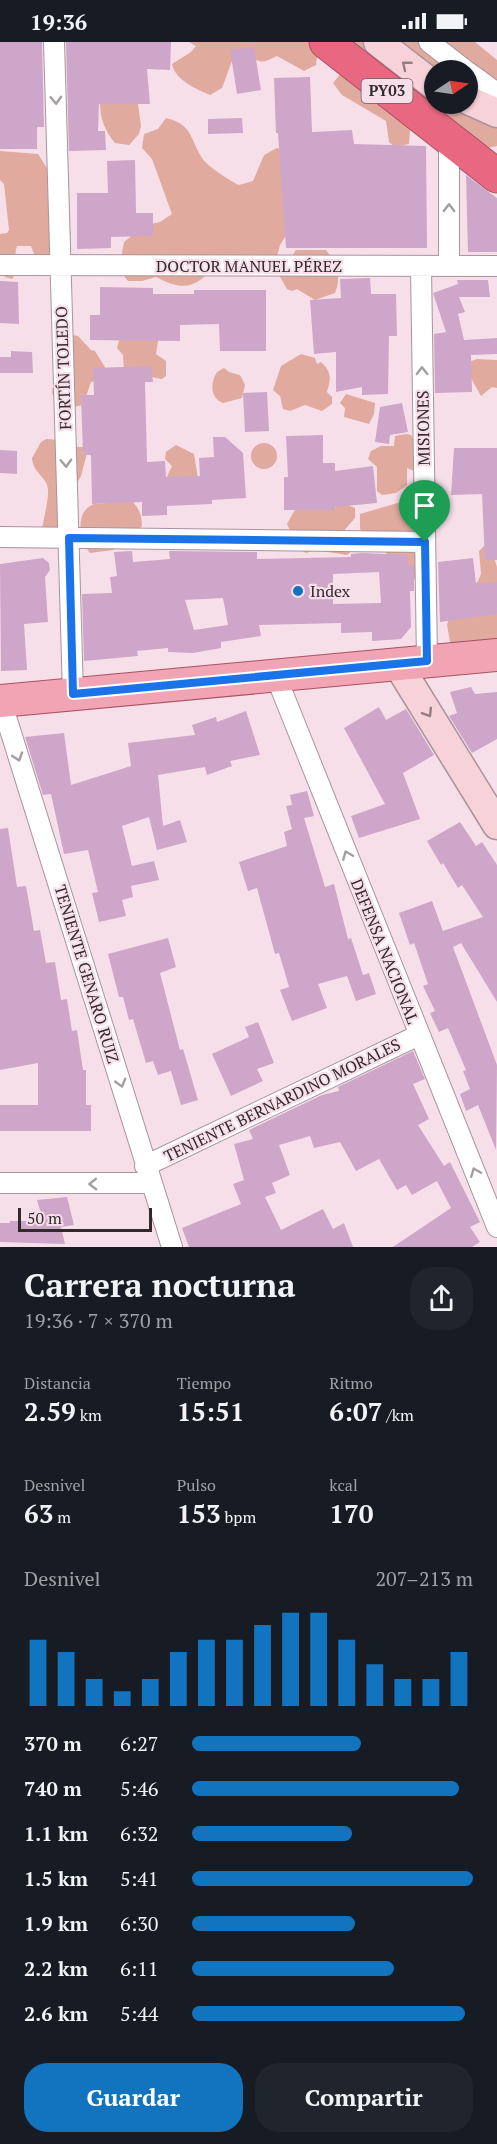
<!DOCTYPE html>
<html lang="es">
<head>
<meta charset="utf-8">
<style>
  :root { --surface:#171b24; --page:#20242c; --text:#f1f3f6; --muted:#9ea1a6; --accent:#1273bf }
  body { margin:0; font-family:"PT Serif",serif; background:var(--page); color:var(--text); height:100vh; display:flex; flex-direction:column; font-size:22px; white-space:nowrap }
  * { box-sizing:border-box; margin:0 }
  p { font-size:20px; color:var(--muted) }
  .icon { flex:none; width:33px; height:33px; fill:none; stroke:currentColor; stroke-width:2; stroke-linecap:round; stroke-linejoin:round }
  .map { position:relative; height:1205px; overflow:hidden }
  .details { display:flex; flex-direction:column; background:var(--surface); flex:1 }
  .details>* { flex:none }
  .needle { width:39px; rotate:77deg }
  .controls { position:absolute; left:424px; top:18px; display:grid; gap:12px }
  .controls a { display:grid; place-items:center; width:54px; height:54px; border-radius:50%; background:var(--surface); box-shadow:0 2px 4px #0004; font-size:30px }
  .scale { position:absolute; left:18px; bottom:15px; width:134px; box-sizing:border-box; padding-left:6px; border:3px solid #32292d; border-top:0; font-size:16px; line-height:21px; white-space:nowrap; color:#32292d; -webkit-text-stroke:4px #f7dfe9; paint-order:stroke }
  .pin { position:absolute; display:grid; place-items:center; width:51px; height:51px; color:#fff; margin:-62px -26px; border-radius:50% 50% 50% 0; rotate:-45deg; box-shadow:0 0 6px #0007 }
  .pin .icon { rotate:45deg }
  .round { display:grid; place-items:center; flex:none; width:63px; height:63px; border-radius:24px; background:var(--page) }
  .summary { display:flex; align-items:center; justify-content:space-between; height:102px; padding:0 24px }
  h1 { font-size:33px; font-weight:700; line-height:45px }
  .figures { display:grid; grid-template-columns:repeat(3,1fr); gap:9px; height:102px; padding:6px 24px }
  .figures div { display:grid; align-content:center }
  .figures b { font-size:26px; font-weight:700 }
  .figures small { font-size:16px; font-weight:400 }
  .figures p { font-size:16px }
  .chart { height:168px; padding:12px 24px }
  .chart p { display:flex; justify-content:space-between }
  .chart svg { width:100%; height:108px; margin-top:6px; stroke:var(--accent); stroke-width:6 }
  .button { display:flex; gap:12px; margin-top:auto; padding:12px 24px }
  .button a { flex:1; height:69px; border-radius:24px; background:var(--accent); color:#fff; font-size:24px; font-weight:700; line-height:69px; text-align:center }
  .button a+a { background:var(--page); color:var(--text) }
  ul { padding:0 24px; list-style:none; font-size:20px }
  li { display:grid; grid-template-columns:96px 72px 1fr; align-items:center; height:45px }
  li i { height:15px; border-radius:8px; background:var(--accent) }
  .status { display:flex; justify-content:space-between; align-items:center; height:42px; padding:0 30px; background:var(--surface); direction:ltr }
  .status svg { height:16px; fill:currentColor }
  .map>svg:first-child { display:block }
  .forest { fill:#e0aa9f; fill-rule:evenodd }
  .building { fill:#cea6c9; fill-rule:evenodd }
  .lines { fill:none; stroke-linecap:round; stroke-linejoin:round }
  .street-casing { stroke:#a9939c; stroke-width:22 }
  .secondary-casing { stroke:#a9939c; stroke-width:31 }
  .primary-casing { stroke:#a85263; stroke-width:34 }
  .highway-casing { stroke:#a85263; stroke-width:35 }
  .street { stroke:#fff; stroke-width:20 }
  .secondary { stroke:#f8d2d9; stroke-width:28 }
  .primary { stroke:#f1a4b3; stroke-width:32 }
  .highway { stroke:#e76880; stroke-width:33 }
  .oneway { stroke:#957e83 }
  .oneway2 { stroke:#a39fa0 }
  .route-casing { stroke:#fff; stroke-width:12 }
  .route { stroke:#1a73e8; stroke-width:8 }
  .poi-dot { fill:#1273bf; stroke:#f7dfe9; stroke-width:2 }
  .labels { text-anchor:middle; stroke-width:4.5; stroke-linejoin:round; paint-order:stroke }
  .shield { fill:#f7dfe9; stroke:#6d6065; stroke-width:1.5 }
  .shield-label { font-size:15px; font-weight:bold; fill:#32292d }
  .street-label { font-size:16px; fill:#32292d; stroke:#f7dfe9 }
  .poi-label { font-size:16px; fill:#32292d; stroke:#f7dfe9; text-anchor:start }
</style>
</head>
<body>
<div class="status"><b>19:36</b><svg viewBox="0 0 49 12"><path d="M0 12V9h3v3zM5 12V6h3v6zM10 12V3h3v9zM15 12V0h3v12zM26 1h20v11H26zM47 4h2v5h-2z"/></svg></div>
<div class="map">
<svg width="497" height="1205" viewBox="0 0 497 1205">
  <rect width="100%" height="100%" fill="#f7dfe9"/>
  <path class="forest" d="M117 0 135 40 141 84 139 92 129 103 115 101C87 68 105 36 117 0Z
    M189 0H313L318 9 316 23 304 29 277 14C259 23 261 20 244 12L232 19 222 46 210 53C196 47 175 38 172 22L191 10 196 4Z
    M335 0H475L497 18V104L449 114 410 88 409 102 395 105 389 100 386 79 342 53 333 41 342 30ZM435 28H468V62H435Z
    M166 76C193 83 189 95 202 116 207 124 230 139 239 143L253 139 264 113 277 106 293 110 288 190 280 203 276 218 220 220C197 243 188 252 156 235L142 239H128L119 228 124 200 146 183 160 180 172 172 152 117 142 106 144 92 158 87Z
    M0 109 38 112 50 131 71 191C70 196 48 213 42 217L35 214 31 204H17C13 215 19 229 12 237L5 235 0 225V192L7 191 9 188 4 142 0 138Z
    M296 208H326C336 220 342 235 335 251L315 258 297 247 292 249 287 247 279 233Z
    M71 293 78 294 91 308 95 309 105 325 97 339 91 340 83 363 61 368 52 351 55 328 52 313 54 306Z
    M159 293 156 312 166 319V334L162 337 124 330 123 313 117 306 120 295Z
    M301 312 315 316 317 322 321 320C332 330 331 337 327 350L332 355V362L322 369 305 363 290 369 283 367 280 354 273 348 281 324Z
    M477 317 497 318V346L492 345 481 354 463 322Z
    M224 326 229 330 240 333 245 343 242 356 223 361C210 356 210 341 217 330Z
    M346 352 375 361 374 372 369 382 344 375 345 366 340 361Z
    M406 392 411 393 415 401 418 424 414 429 407 426V443L396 451 382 453 377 449V425L368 417 371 409 381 404H394L395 394Z
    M46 397 61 398 72 405H83L87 411 81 434 74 446 76 479 41 495C42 481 49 459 48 448 48 435 33 432 32 416L41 400Z
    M251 414a13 13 0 1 1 26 0a13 13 0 1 1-26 0Z
    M176 403 194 412 198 436 172 440 167 434 172 424 165 417 166 410Z
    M411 457 418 459 425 547 360 487V472Z
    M117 458H131C139 466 142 473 142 484L113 508 90 511C80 500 75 473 90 464 97 459 106 464 117 458Z
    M340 460 355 466V476L342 491 353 508 347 513 315 508 306 511 298 507 287 482 298 462 335 466Z
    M484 504 491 506 497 525V603L451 605 447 583 449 576 478 539 481 532 479 509Z"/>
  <path class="building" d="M0 0H42L44 85H37V107H0Z
    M66 0H171L170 28 147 27 150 62H99L98 89H105L106 108 69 109Z
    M254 5 261 48 237 52 230 8Z
    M310 35 312 90 352 88 354 102 426 104 427 206H286L278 91H276L274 36Z
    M242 76 243 91 208 92V77Z
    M135 118 136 171H153V194L111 195V206L77 207V151H108L107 119Z
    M466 133 497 156V210H468Z
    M370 236 371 252H396L397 294H389L388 352 362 353V345L336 350V310L314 312 310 258 341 256 340 237Z
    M457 238H488L490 255H459L465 270 458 272 464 298 497 296V312L471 313 472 350 435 351 434 292 446 290 433 251 458 242Z
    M0 239 18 240 19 282 0 281Z
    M100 245 153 246V252H194V248H266V309H220L219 282 180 283V299L90 298V273H100Z
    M11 309 32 310 33 331H0V315H11Z
    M151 324 153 340H145L147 420 165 419 166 435 200 434 199 416 214 415 213 395H225L243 411 246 456 212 458V462L167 464V473L142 474V460L92 462 91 413H83L81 353H94L93 326Z
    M267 350 269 389 245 390 243 351Z
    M402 361 408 390 390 393 389 402 375 400 380 365Z
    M323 393V421H335V429L373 424 377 461 335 465V468H284V435H288L286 394Z
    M454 406H497V518H485L482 452 451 453Z
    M0 408 17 409V432L0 431Z
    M132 509 133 520 170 517 169 509 257 510V517L351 515V512L362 511 407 513 408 524 414 523V549H410L411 585 401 597 372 599V590L341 591V581L259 583 261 594 221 600V606L193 611 168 610V606L137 609 138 614 84 619 82 552 112 551 110 535 117 534 114 510ZM379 530 381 561 333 562V532ZM223 556 228 583 194 588 185 558Z
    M43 516 49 521 50 528 45 535 48 580 24 582 27 628 1 629 0 522Z
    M473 516 476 542 497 540V572L440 580 438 520Z
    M471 645 475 652 497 650V697L472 711 449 674 457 671 450 650Z
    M379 665 386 678 406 667 434 713 403 731 420 777 359 796 351 774 385 762 344 686Z
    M246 669 260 713 230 719 232 724 207 733 205 725 158 733 163 784 180 778 187 800 157 808 149 775 122 784 132 824 154 819 159 838 131 844 133 855 122 858 126 874 99 880 92 851 98 850 88 808 64 812 51 752 43 753 25 695 64 691 71 743 131 724 128 701 195 693 192 683 216 675 217 680Z
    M307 749 314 774 304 776 325 845 334 842 348 897 351 896 363 933 369 931 376 952 356 959 347 934 318 942 327 966 292 979 280 948 289 945 279 911 275 912 257 846 248 849 239 820 287 804 284 790 292 787 286 764 292 763 290 753Z
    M460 780 476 804 482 800 497 823V960L461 901 453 905 497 1023 496 1108 478 1063 466 1069 460 1052 470 1047 463 1029 466 1028 448 986 439 990 430 971 435 969 423 944 428 942 414 901 410 903 399 871 432 859 443 889 483 875 462 843 458 846 443 821 441 823 427 799Z
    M8 786 17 845 26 844 34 889 40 888 46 921 55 920 61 958 67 957 72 989 77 988 83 1028H86V1063H91V1089H0V1063H38V1021L0 1028V787Z
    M168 896 176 925 160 931 180 1008 183 1007 198 1058 181 1063 171 1029 158 1033 153 1019 146 1021 133 977 129 978 123 955H119L108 912Z
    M258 980 274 1021 257 1027 263 1039 231 1054 212 1012 249 995 245 985Z
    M413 1009 425 1037 413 1042 429 1077 418 1083 444 1124 450 1120 480 1180 470 1185 480 1200 472 1205H393L451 1166 437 1139 412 1153 406 1143 397 1148 379 1117 356 1129 340 1100 314 1106 310 1094 279 1103 290 1133 272 1141 276 1151 265 1155 281 1188 323 1167 333 1187 344 1181 353 1205H189L182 1186 241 1162 233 1142 244 1138 234 1102 253 1097 249 1088 322 1053 339 1049 338 1045Z
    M67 1155 74 1183 61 1185 65 1202 0 1200V1181H10V1179H43L37 1158Z"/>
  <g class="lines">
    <g class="street-casing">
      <path id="street" d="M54 0 73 652
        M429 0 465 28
        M468 30 497 51
        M449 98V224
        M0 223 497 224
        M421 225 427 619
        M0 495 425 500
        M275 632 497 1185
        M1 659 172 1205
        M145 1124 419 993
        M0 1141H151"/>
    </g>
    <g class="secondary-casing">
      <path id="secondary" d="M378 0 435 44
        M468 58 497 71
        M397 621 497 783"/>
    </g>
    <g class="primary-casing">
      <path id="primary" d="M0 659 497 613"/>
    </g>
    <g class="highway-casing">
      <path id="highway" d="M326 0 497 134"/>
    </g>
    <use href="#street" class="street"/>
    <use href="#secondary" class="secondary"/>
    <use href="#primary" class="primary"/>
    <use href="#highway" class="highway"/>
  </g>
  <defs><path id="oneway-chevron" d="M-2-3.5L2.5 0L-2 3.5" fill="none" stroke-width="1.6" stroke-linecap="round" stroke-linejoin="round" transform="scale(1.5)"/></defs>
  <g class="oneway">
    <use href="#oneway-chevron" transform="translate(406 23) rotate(-141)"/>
    <use href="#oneway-chevron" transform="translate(428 671) rotate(58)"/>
  </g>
  <g class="oneway2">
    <use href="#oneway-chevron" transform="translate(56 58) rotate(88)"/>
    <use href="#oneway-chevron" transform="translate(449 166) rotate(-90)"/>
    <use href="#oneway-chevron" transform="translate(422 329) rotate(-91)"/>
    <use href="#oneway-chevron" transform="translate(66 421) rotate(88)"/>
    <use href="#oneway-chevron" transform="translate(18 715) rotate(72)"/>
    <use href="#oneway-chevron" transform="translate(347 813) rotate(-112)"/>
    <use href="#oneway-chevron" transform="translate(121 1041) rotate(74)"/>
    <use href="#oneway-chevron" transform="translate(475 1130) rotate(-112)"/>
    <use href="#oneway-chevron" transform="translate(93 1142) rotate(179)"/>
  </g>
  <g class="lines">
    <g class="route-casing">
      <path id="route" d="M69 496 425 500 427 619 73 652Z"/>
    </g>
    <use href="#route" class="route"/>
  </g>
  <circle class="poi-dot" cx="298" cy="549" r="6"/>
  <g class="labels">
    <rect class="shield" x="361.5" y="37" width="51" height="24" rx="4.5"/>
    <g class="shield-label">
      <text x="387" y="54">PY03</text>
    </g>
    <g class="street-label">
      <text x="249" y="230">DOCTOR MANUEL PÉREZ</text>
      <text transform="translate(63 326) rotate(-92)" y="6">FORTÍN TOLEDO</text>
      <text transform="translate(423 386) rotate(-91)" y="6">MISIONES</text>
      <text transform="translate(385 909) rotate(68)" y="6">DEFENSA NACIONAL</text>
      <text transform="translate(87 932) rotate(73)" y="6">TENIENTE GENARO RUIZ</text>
      <text transform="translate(282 1058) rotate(-26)" y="6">TENIENTE BERNARDINO MORALES</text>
    </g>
    <g class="poi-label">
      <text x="310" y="555">Index</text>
    </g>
  </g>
</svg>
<div class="controls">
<a><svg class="needle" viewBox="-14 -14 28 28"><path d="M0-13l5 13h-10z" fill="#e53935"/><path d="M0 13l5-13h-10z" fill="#9ea1a6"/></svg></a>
</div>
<div class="scale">50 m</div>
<div class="pin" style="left:425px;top:500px;background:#1e9e55"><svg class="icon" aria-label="arrive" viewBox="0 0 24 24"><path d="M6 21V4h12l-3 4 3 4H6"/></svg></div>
</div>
<section class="details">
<div class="summary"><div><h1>Carrera nocturna</h1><p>19:36 · 7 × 370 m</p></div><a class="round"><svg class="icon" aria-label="share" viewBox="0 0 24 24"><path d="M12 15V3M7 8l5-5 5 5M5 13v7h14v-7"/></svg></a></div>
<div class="figures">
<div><p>Distancia</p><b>2.59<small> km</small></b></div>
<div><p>Tiempo</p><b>15:51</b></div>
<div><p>Ritmo</p><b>6:07<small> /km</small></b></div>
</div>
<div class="figures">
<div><p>Desnivel</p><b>63<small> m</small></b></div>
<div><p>Pulso</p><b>153<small> bpm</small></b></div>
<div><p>kcal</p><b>170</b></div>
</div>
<div class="chart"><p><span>Desnivel</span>207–213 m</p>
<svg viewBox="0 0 160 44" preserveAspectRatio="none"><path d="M5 44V17M15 44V22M25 44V33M35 44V38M45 44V33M55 44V22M65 44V17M75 44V17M85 44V11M95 44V6M105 44V6M115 44V17M125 44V27M135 44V33M145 44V33M155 44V22"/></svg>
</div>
<ul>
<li><b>370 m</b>6:27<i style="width:60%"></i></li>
<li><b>740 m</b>5:46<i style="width:95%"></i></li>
<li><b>1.1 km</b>6:32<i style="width:57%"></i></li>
<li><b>1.5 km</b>5:41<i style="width:100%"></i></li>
<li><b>1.9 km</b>6:30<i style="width:58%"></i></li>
<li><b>2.2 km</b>6:11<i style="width:72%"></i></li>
<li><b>2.6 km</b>5:44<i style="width:97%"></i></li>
</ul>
<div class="button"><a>Guardar</a><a>Compartir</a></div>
</section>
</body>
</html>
